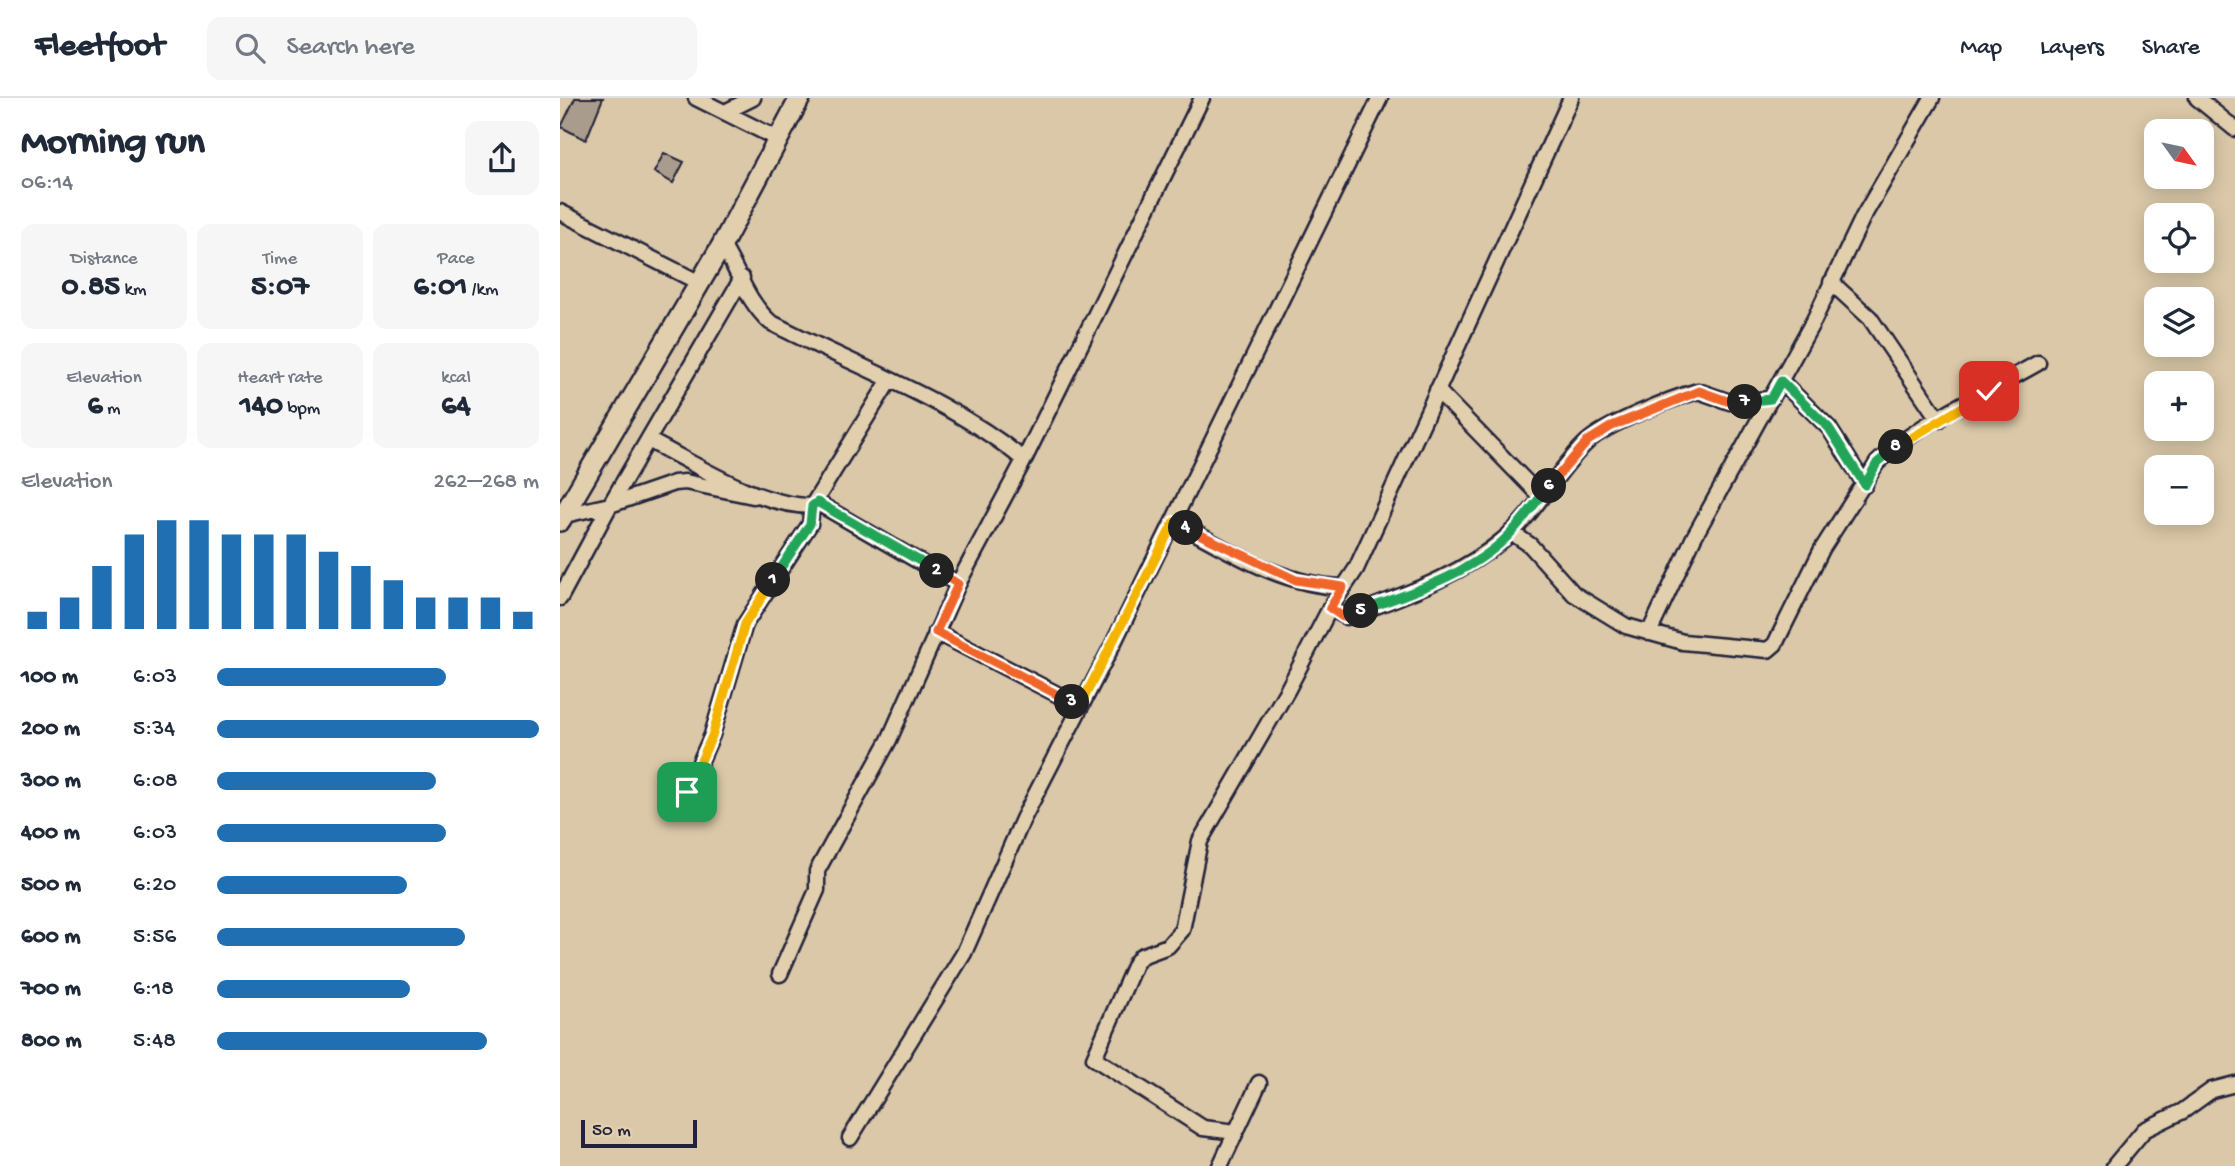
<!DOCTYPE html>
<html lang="en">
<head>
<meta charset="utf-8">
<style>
  :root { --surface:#fff; --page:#f6f6f7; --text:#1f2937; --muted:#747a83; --line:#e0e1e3; --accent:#1f6fb2 }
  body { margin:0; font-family:"Gochi Hand",sans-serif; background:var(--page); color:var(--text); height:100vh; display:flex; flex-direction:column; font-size:26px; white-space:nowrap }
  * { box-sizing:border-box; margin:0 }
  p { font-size:23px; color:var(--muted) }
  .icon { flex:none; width:38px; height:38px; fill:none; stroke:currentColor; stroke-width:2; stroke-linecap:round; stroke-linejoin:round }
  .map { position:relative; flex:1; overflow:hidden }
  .sheet { display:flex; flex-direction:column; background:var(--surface); width:560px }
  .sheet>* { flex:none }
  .needle { width:46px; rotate:123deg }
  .buttons { position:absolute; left:1584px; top:21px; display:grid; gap:14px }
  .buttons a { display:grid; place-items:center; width:70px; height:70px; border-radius:14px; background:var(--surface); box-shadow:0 4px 18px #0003; font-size:35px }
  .scale { position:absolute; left:21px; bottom:18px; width:116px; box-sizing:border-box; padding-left:7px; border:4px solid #22223b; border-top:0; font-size:19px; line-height:24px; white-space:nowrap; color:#22223b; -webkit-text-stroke:5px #e2cfad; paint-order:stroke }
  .pin { position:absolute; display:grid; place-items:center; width:60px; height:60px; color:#fff; margin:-30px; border-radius:14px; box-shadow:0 4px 10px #0006 }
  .km { position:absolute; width:35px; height:35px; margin:-18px; border-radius:50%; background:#222; color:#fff; font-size:19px; line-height:35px; text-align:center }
  .round { display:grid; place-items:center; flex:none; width:74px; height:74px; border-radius:14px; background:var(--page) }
  .headline { display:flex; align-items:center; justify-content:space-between; height:119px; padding:0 21px }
  h1 { font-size:38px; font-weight:700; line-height:52px }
  .figures { display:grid; grid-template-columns:repeat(3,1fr); gap:10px; height:119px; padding:7px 21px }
  .figures div { display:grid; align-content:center; border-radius:14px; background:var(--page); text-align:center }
  .figures b { font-size:30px; font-weight:700 }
  .figures small { font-size:19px; font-weight:400 }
  .figures p { font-size:19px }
  .chart { height:196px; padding:14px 21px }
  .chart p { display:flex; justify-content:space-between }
  .chart svg { width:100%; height:126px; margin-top:7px; stroke:var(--accent); stroke-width:6 }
  ul { padding:0 21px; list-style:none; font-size:23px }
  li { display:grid; grid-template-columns:112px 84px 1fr; align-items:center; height:52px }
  li i { height:18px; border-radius:9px; background:var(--accent) }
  header { display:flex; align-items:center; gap:42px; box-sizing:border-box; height:98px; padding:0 35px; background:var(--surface); border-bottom:2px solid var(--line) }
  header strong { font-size:33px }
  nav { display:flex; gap:38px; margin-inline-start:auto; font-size:24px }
  .search { width:490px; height:63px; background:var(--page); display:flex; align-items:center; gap:18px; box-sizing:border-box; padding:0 24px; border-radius:14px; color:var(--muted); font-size:26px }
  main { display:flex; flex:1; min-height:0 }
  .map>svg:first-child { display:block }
  .building { fill:#aa9c8c; stroke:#22223b; stroke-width:2 }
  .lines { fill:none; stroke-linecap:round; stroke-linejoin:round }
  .minor-casing { stroke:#22223b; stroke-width:19 }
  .secondary-casing { stroke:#22223b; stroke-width:24 }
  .minor { stroke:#e2cfad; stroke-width:14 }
  .secondary { stroke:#e2cfad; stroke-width:19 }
  .split-1-casing { stroke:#fff; stroke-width:14 }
  .split-2-casing { stroke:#fff; stroke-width:14 }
  .split-3-casing { stroke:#fff; stroke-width:14 }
  .split-4-casing { stroke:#fff; stroke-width:14 }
  .split-5-casing { stroke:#fff; stroke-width:14 }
  .split-6-casing { stroke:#fff; stroke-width:14 }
  .split-7-casing { stroke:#fff; stroke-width:14 }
  .split-8-casing { stroke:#fff; stroke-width:14 }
  .split-9-casing { stroke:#fff; stroke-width:14 }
  .split-1 { stroke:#f5b400; stroke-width:9 }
  .split-2 { stroke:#22a559; stroke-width:9 }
  .split-3 { stroke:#f0652b; stroke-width:9 }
  .split-4 { stroke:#f5b400; stroke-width:9 }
  .split-5 { stroke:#f0652b; stroke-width:9 }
  .split-6 { stroke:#22a559; stroke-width:9 }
  .split-7 { stroke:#f0652b; stroke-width:9 }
  .split-8 { stroke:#22a559; stroke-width:9 }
  .split-9 { stroke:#f5b400; stroke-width:9 }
</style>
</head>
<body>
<header>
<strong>Fleetfoot</strong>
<div class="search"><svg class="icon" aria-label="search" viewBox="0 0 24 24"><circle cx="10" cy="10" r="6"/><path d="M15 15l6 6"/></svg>Search here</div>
<nav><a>Map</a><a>Layers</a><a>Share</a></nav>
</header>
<main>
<section class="sheet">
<div class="headline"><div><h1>Morning run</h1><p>06:14</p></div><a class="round"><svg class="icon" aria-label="share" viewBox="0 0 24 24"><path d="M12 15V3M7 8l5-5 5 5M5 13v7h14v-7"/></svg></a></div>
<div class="figures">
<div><p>Distance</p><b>0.85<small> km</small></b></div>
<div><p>Time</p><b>5:07</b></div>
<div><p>Pace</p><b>6:01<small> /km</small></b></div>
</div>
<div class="figures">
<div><p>Elevation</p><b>6<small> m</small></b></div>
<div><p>Heart rate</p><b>140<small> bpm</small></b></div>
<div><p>kcal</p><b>64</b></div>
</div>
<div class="chart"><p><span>Elevation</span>262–268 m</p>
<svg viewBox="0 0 160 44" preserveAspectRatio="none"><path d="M5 44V38M15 44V33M25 44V22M35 44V11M45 44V6M55 44V6M65 44V11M75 44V11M85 44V11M95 44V17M105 44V22M115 44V27M125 44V33M135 44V33M145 44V33M155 44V38"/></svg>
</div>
<ul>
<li><b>100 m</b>6:03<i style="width:71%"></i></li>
<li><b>200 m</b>5:34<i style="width:100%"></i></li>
<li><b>300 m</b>6:08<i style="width:68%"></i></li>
<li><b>400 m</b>6:03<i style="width:71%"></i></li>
<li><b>500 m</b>6:20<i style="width:59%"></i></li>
<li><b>600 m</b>5:56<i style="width:77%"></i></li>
<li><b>700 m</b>6:18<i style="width:60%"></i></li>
<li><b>800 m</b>5:48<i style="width:84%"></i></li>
</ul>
</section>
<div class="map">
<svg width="1675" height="1068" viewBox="0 0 1675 1068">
  <rect width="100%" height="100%" fill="#dac8a8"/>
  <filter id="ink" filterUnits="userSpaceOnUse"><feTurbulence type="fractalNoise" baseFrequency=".0143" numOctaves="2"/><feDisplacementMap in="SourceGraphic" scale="14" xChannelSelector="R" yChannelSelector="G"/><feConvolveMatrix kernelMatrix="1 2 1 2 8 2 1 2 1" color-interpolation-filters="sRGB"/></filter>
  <g filter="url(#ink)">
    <path class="building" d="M15 0H43L26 42 1 29Z
      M104 55 124 64 113 85 94 74Z"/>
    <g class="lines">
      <g class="minor-casing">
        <path id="minor" d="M136 0 218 41
          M1637 0 1675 31
          M165 14 193 0
          M0 114 138 184
          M162 147C179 174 186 202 210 224 294 268 392 302 464 362
          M1271 184 1310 220 1379 322
          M1221 283 1269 330 1305 387
          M877 292 980 398
          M88 342C136 366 197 408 252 408L329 283
          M256 404 398 486
          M0 418 50 407 182 180
          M614 423C666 451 722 488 783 489
          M951 434 970 447 1014 496 1066 528 1123 544 1208 552 1215 546 1262 451 1317 365C1356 326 1429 293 1478 265
          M0 500 50 407 114 385 125 384 193 398
          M770 510 787 519C841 498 899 479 944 441 975 416 997 372 1027 344 1046 326 1113 300 1138 293L1170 304 1211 301
          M376 534 520 608
          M1089 535 1134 439 1254 222 1303 119 1372 0
          M127 694 152 637 185 526 250 426 252 408
          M220 876 257 792V773L329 642 398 486 464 362 642 0
          M676 1034 643 1030 534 960 575 866 581 858 608 848 622 832 640 743 728 591 770 510 796 471 1011 0
          M290 1040 404 855 463 721 554 544 820 0
          M660 1068 699 985
          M1554 1068 1584 1032 1623 1013 1652 992 1675 986"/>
      </g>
      <g class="secondary-casing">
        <path id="secondary" d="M0 423 162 147 240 0"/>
      </g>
      <use href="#minor" class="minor"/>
      <use href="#secondary" class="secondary"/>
    </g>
  </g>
  <g class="lines" filter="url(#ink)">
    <g class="split-1-casing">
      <path id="split-1" d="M127 694 152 638 185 526 213 482"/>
    </g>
    <g class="split-2-casing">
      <path id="split-2" d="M213 482 250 426 252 408 257 404 377 473"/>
    </g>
    <g class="split-3-casing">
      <path id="split-3" d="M377 473 398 486 376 534 512 604"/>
    </g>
    <g class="split-4-casing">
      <path id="split-4" d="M512 604 520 608 614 424 626 430"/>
    </g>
    <g class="split-5-casing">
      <path id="split-5" d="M626 430 736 482 783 489 770 510 783 519 801 513"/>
    </g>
    <g class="split-6-casing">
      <path id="split-6" d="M801 513C849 495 909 477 947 439 962 424 975 405 989 388"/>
    </g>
    <g class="split-7-casing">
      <path id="split-7" d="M989 388 1028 343 1052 328 1139 293 1170 304H1185"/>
    </g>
    <g class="split-8-casing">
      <path id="split-8" d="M1185 304 1211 301 1221 283 1269 330 1305 387 1317 365 1336 349"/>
    </g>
    <g class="split-9-casing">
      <path id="split-9" d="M1336 349 1429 293"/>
    </g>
    <use href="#split-1" class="split-1"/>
    <use href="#split-2" class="split-2"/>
    <use href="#split-3" class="split-3"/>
    <use href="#split-4" class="split-4"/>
    <use href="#split-5" class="split-5"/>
    <use href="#split-6" class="split-6"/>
    <use href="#split-7" class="split-7"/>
    <use href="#split-8" class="split-8"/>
    <use href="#split-9" class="split-9"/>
  </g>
</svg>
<div class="buttons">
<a><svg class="needle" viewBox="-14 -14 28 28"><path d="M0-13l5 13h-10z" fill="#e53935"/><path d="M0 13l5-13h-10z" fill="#747a83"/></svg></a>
<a><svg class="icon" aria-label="locate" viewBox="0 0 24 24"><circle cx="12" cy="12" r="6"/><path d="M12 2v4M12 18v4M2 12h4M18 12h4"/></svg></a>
<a><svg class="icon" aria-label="layers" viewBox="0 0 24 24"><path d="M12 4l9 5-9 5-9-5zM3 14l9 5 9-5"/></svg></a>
<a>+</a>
<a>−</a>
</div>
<div class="scale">50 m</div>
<div class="pin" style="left:127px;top:694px;background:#1e9e55"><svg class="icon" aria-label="arrive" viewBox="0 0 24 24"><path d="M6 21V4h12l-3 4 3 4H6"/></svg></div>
<div class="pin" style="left:1429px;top:293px;background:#d93025"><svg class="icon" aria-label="check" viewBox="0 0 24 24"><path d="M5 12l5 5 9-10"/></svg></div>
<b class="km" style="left:213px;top:482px">1</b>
<b class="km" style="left:377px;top:473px">2</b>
<b class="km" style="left:512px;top:604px">3</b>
<b class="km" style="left:626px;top:430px">4</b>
<b class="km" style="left:801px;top:513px">5</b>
<b class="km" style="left:989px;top:388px">6</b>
<b class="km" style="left:1185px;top:304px">7</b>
<b class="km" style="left:1336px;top:349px">8</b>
</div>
</main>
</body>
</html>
